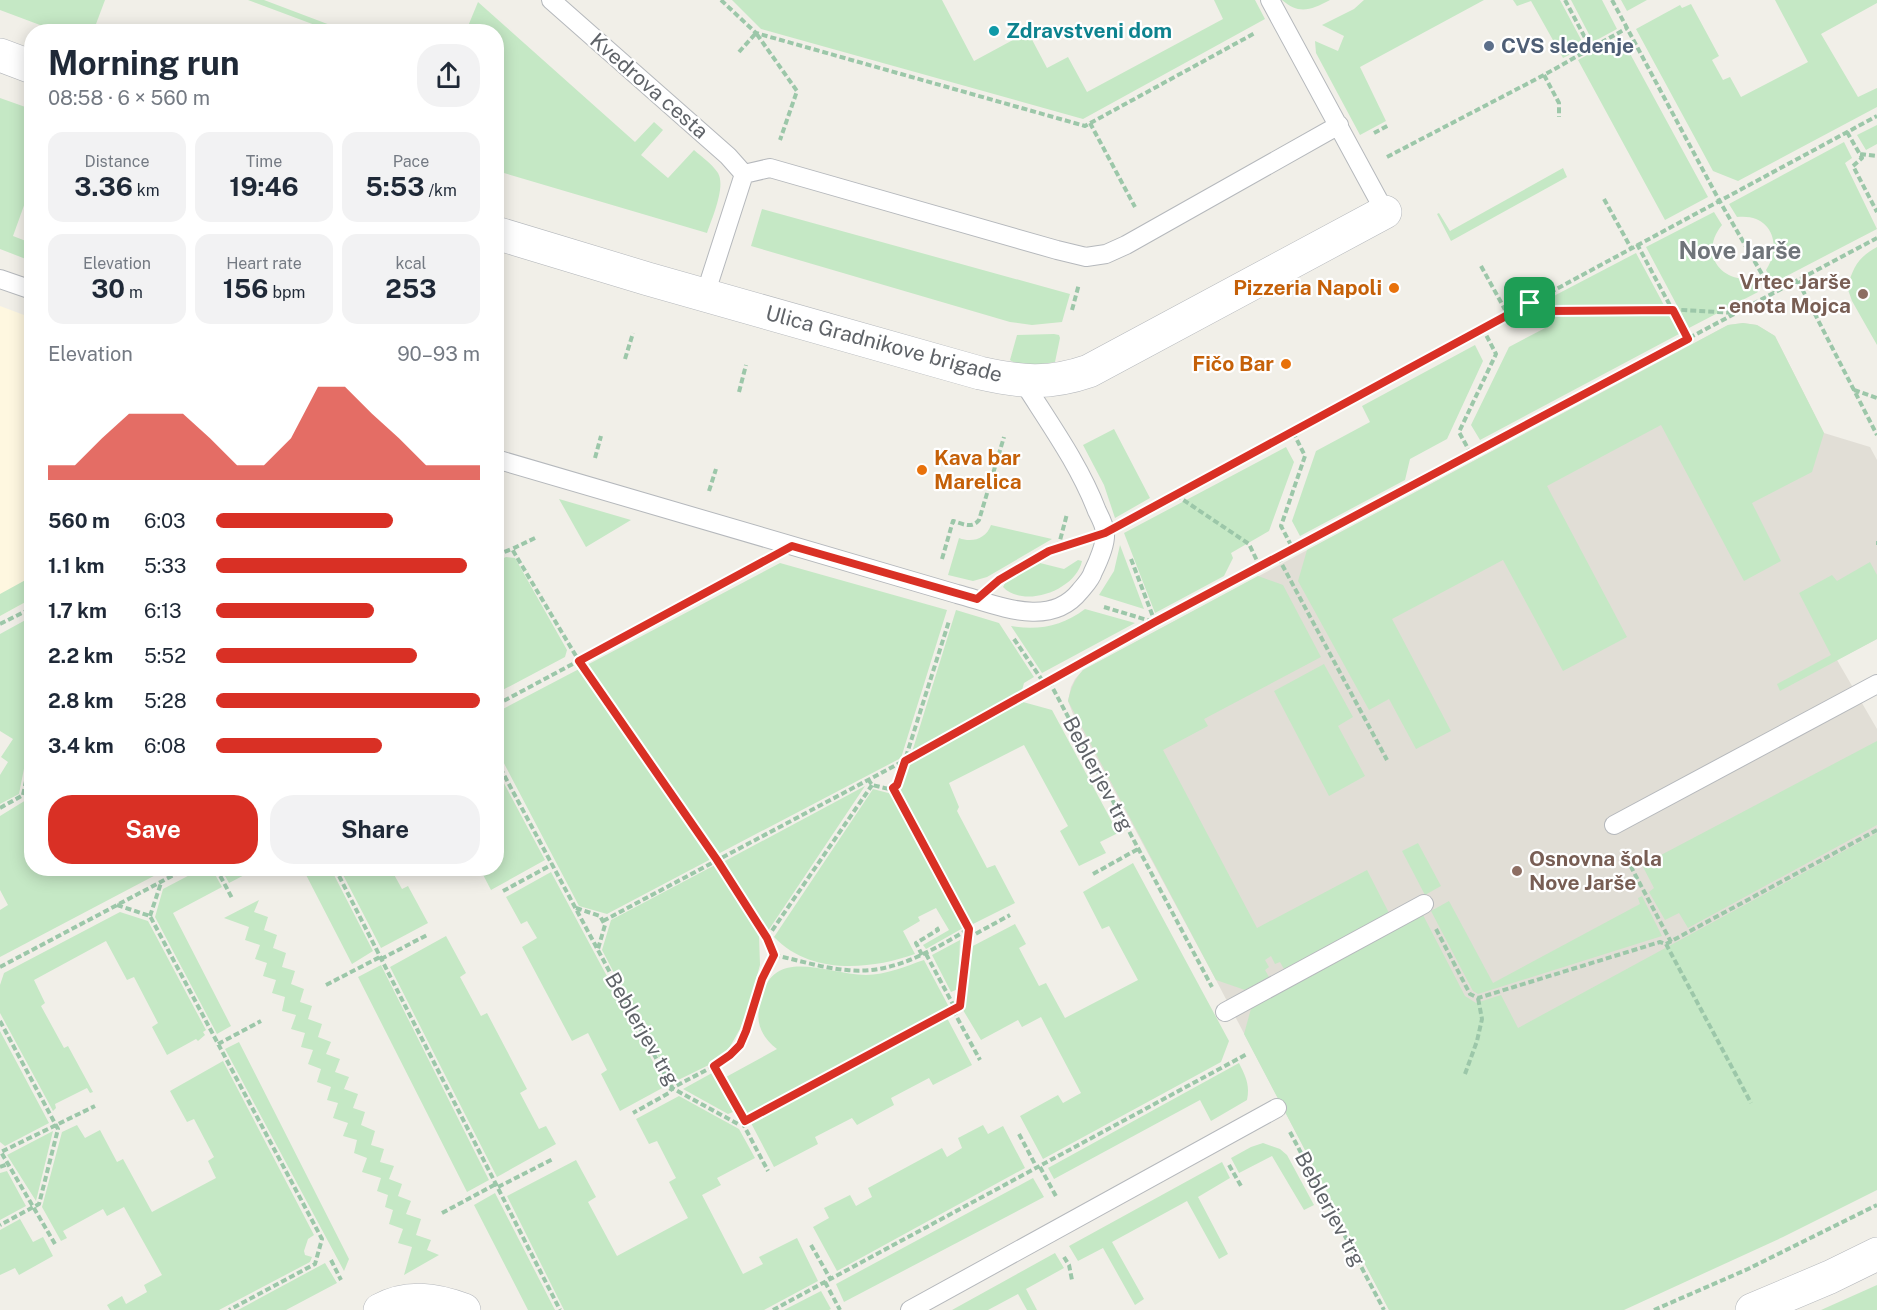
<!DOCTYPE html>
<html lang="en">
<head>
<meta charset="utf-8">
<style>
  :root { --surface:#fff; --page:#f2f2f3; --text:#1f2937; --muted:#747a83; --accent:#d93025 }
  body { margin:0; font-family:"Public Sans",sans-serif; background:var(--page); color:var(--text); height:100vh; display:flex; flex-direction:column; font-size:22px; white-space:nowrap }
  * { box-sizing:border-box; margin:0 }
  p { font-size:20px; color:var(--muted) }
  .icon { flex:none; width:33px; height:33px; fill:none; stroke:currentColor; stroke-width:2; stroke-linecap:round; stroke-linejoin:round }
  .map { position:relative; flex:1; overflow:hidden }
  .sheet { position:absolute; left:24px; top:24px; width:480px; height:852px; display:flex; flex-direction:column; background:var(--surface); border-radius:24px; box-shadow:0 3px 15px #0003 }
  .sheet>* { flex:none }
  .pin { position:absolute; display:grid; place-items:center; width:51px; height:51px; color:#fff; margin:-26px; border-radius:12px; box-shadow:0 3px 9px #0006 }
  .round { display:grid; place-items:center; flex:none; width:63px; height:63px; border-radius:24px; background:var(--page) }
  .headline { display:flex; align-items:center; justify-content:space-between; height:102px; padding:0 24px }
  h1 { font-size:33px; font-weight:700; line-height:45px }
  .figures { display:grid; grid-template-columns:repeat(3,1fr); gap:9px; height:102px; padding:6px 24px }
  .figures div { display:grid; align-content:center; border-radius:15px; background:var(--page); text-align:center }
  .figures b { font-size:26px; font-weight:700 }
  .figures small { font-size:16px; font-weight:400 }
  .figures p { font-size:16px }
  .chart { height:168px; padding:12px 24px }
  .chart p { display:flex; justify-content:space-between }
  .chart svg { width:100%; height:108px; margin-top:6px; fill:var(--accent); opacity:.7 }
  .cta { display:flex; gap:12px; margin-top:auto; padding:12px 24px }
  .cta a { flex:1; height:69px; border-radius:24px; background:var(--accent); color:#fff; font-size:24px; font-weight:700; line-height:69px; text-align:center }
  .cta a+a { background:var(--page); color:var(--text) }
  ul { padding:0 24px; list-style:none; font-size:20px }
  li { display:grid; grid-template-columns:96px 72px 1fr; align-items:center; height:45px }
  li i { height:15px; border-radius:8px; background:var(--accent) }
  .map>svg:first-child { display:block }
  .commercial { fill:#fef7e0 }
  .education { fill:#e1ded6 }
  .green { fill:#c5e8c5 }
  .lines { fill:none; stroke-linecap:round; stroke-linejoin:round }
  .service-casing { stroke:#b5b8bc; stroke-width:20 }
  .minor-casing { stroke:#b5b8bc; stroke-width:34 }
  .tertiary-casing { stroke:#b5b8bc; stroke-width:34 }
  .path { stroke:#9cc7a9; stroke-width:4; stroke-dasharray:6 3; stroke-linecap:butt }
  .service { stroke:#fff; stroke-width:18 }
  .minor { stroke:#fff; stroke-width:33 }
  .tertiary { stroke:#fff; stroke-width:33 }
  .route-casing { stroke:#fff; stroke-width:12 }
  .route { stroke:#d93025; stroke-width:8 }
  .culture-dot { fill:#0f9aa8; stroke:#fff; stroke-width:2 }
  .service-dot { fill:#5c6f8a; stroke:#fff; stroke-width:2 }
  .food-dot { fill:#e8710a; stroke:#fff; stroke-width:2 }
  .education-dot { fill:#8d6e63; stroke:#fff; stroke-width:2 }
  .labels { text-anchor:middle; stroke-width:4.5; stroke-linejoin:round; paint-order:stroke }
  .culture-label { font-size:21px; font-weight:bold; fill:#0d838f; stroke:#fff; text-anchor:start }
  .service-label { font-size:21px; font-weight:bold; fill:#4e5e75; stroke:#fff; text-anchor:start }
  .street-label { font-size:21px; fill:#5f6368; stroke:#fff }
  .education-label { font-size:21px; font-weight:bold; fill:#785e54; stroke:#fff; text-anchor:end }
  .food-label { font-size:21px; font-weight:bold; fill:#c56008; stroke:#fff; text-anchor:end }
  .quarter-label { font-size:24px; font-weight:bold; fill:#70757a; stroke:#fff }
</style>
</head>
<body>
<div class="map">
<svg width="1877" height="1310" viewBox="0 0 1877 1310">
  <rect width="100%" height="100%" fill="#f1efe8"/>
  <path class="commercial" d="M0 306 32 318 31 599 0 616Z"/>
  <path class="education" d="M1743 323 1757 325 1775 336 1824 433 1870 447 1877 460V639L1837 660 1877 729V1144L1389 1310 1216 980 1073 714 1068 701 1071 687 1075 679 1083 670 1728 325Z"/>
  <path class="green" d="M0 0H105L93 32 56 31 0 10Z
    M248 0H264L346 31H331Z
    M732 0H942L974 61 1028 32 1047 68 1068 57 1087 92 1223 19 1214 0H1255L1265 19 1083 119 761 29Z
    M1282 0H1330C1311 10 1299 15 1282 0Z
    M1364 0H1484L1360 67 1386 121 1360 135 1316 53 1315 41 1338 51 1344 36 1322 25 1354 9Z
    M1513 0H1560L1585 47 1563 58 1531 1 1517 6Z
    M1571 0H1602L1617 29 1593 42Z
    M1621 0H1647L1627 11Z
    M1775 0H1877V3L1821 34 1858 97 1877 88V107L1738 181 1713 171 1636 29 1680 5 1682 8 1691 4 1719 56 1712 60 1723 80 1730 77 1741 97 1808 62Z
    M478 2 635 142 654 122 663 130 641 155 668 178 694 150C702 157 712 164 718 173 726 187 712 218 707 233L497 171 496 32 466 31Z
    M1621 37 1708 197 1665 220 1578 60Z
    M0 98 31 109V186L13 236 31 243V261L0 249Z
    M1877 125V144L1866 150 1857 135Z
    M1844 142 1852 158 1845 163 1877 229 1773 283 1766 270C1783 244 1771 213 1737 217L1729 204Z
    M1563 168 1567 177 1451 241 1437 214 1439 213 1450 231Z
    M762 209 1070 294 1062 322 1032 325 1010 322 751 246Z
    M1714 212 1722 225C1700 252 1718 281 1751 279L1758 292 1689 328 1646 247Z
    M1877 247V345L1852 301 1847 287C1854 267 1857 258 1877 247Z
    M1636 253 1665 307 1548 308V299Z
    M1667 312 1679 334 1480 440 1471 425 1509 347 1547 327 1548 313Z
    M1743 323 1757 325 1775 336 1824 433 1812 472 1752 503 1781 561 1744 581 1661 425 1547 486 1627 637 1563 671 1503 560 1392 619 1451 731 1416 749 1389 699 1369 710 1298 581 1307 550 1728 325Z
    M1054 334 1059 335 1060 338 1055 362C1042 364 1021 368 1010 360L1017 335Z
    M1475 345 1483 361 1447 439 1410 459 1405 480 1300 536 1292 521 1316 451 1370 422 1362 406Z
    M1114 429 1150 498 1115 518 1104 485 1083 445Z
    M1286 447 1294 462 1269 531 1231 553 1233 558 1224 576 1155 613 1124 533Z
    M559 499 631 520 586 547Z
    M991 525 1052 539 987 577 973 581 948 575 959 538C972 543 986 539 991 525Z
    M1120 545 1144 609 1099 595 1114 571Z
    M506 557 515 558 567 650 565 657 497 693V561Z
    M1078 560 1082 561C1076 590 1024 609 1003 587L1006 581 1040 563 1064 569Z
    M1870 562 1877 575V639L1780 691 1777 684 1831 655 1799 593 1832 575 1837 581Z
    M780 563 947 610 901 758 718 854 587 665Z
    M1258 576 1283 585 1321 657 1204 719 1208 726 1163 750 1257 928 1367 870 1389 913 1284 969 1280 962 1275 964 1271 956 1265 960 1269 967 1265 970 1269 977 1245 990 1216 980 1068 701C1071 688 1074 680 1083 670Z
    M31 577V599L0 616V594Z
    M1085 609 1135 623 1042 673 1011 626C1038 631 1063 626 1085 609Z
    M956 610 999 623 1034 677 1024 683 1021 694 912 752Z
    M31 617V733L19 794 0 804V775L8 762 1 757 13 739 0 731V634Z
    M1324 664 1353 717 1338 726 1365 776 1329 796 1274 691Z
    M579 669 711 859 607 914 579 906 497 750V721L501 710Z
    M1023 702 1052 710 1118 833 1100 842 1106 853 1079 866 1060 831 1068 826 1024 745 949 783 959 807 957 811 987 868 995 865 1015 903 971 925 899 791 909 762Z
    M1877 741V825L1688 928 1679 913 1665 920 1649 892 1654 888 1642 865Z
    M497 770 545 860 491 890 480 869 496 868Z
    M865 786 768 931 723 862Z
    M873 789 892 794 963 928 926 949 923 945 949 930 936 908 918 917 920 921 903 931 915 954C870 970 810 975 774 937Z
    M31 797 32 868 167 869 0 957V910L8 905 0 890V816Z
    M1877 833V1190L1783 1237 1624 1310H1389L1244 1034 1252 1005 1423 915 1465 996 1476 1003 1501 995 1518 1028Z
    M1418 843 1441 886 1425 895 1402 851Z
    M1133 863 1229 1041 1221 1062 1043 1159 1020 1116 1058 1095 1063 1103 1081 1093 1041 1017 1022 1027 1018 1020 981 1040 963 1010 969 948 1015 924 1026 944 1019 948 1039 986 1046 983 1065 1018 1138 980 1109 926 1102 929 1083 892Z
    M715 865 759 935 760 965 748 1008 740 1029 727 1052 717 1061 672 1083 602 950 611 920Z
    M203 868 212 869 222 887 173 913 231 1026 217 1034 155 917 163 889Z
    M221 869H256L229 883Z
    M303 869H331L373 951 352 964Z
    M340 869H391L402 889 408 886 428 923 381 948Z
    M551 872 666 1086 620 1111 601 1074 607 1070 588 1033 572 1041 522 947 537 938 527 921 521 924 506 897Z
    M1642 896 1662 936 1478 994 1473 991 1431 911 1449 901 1493 983 1640 904 1638 898Z
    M259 900 254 912 268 917 264 930 277 935 273 948 286 953 282 967 295 971 291 984 304 989 300 1002 312 1006 308 1019 322 1024 318 1037 331 1042 326 1054 340 1059 335 1072 349 1077 344 1089 358 1094 353 1108 365 1112 361 1125 375 1131 371 1145 384 1149 380 1162 394 1166 389 1179 402 1184 398 1196 411 1201 406 1214 421 1219 416 1235 431 1240 427 1250 439 1255 404 1275 412 1247 398 1243 403 1229 389 1224 393 1210 385 1207 388 1195 377 1191 381 1178 362 1172 367 1158 354 1153 357 1140 343 1136 348 1123 333 1118 338 1103 327 1100 331 1087 317 1082 321 1069 308 1064 313 1050 301 1047 305 1033 291 1029 296 1015 282 1011 285 997 272 993 276 980 263 976 267 963 255 959 260 945 245 940 249 927 224 918Z
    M120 912 148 921 206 1030 203 1032 205 1035 198 1041 196 1039 167 1055 152 1027 158 1023 134 977 127 980 106 941 34 980 45 1003 41 1006 64 1048 68 1046 93 1092 90 1093 87 1088 55 1104 56 1108 53 1111 0 1013V985L4 973Z
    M446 936 466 973 460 977 481 1016 487 1013 527 1089 520 1093 539 1129 546 1126 556 1144 497 1177 390 967Z
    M960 940 958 989 951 992 932 955Z
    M924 960 949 1007 746 1115 726 1077 777 1049C764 1039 756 1026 759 1009 768 942 822 974 866 975 886 975 906 966 924 960Z
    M381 965 489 1180 467 1192 358 977Z
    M947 1018 972 1065 933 1085 929 1078 891 1098 894 1105 857 1125 852 1118 815 1137 818 1144 774 1167 751 1123Z
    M0 1031 49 1123 5 1146 0 1142Z
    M239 1042 349 1259 344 1271 225 1049Z
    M223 1061 314 1235 308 1239 304 1251 305 1255 312 1257 310 1262 219 1310H110L107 1305 122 1296 126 1304 147 1292 144 1285 162 1275 124 1207 107 1216 103 1209 63 1231 67 1238 61 1241 42 1207 62 1132 77 1125 85 1138 100 1130 117 1162 123 1159 152 1212 216 1178 208 1161 214 1157 194 1119 187 1122 170 1091Z
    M1239 1063C1246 1077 1250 1085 1247 1100L1211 1121 1200 1100 1054 1179 1048 1168Z
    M712 1073 733 1112 728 1114 683 1089Z
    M679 1096 739 1129 755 1158 717 1178 721 1185 702 1195 743 1274 763 1264 759 1257 797 1238 818 1281 764 1310H564L507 1196 576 1160 596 1197 588 1202 617 1256 688 1218 669 1182 676 1178 657 1141 649 1144 636 1119Z
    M983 1125 988 1134 1003 1126 1025 1168 837 1271 813 1227 829 1218 824 1208 850 1195 856 1206 872 1197 868 1188 942 1148 947 1157 962 1148 958 1138Z
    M53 1131 36 1201 7 1155Z
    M1263 1143 1280 1149 1287 1155 1314 1205 1304 1210 1272 1156 1239 1173 1231 1158 1251 1147Z
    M1222 1162 1230 1178 1198 1197 1228 1254 1219 1259 1187 1201 1112 1242 1144 1299 1135 1305 1103 1248 1078 1261 1069 1246Z
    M7 1171 26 1206 0 1220V1173Z
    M1033 1178 1044 1197 844 1302 836 1284Z
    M495 1193 555 1310H528L474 1205Z
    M20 1219 33 1242 43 1237 53 1256 19 1275 15 1268 0 1275V1230Z
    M1055 1253 1064 1268 1026 1289 1037 1310H1027L1018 1294 988 1310H952Z
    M325 1263 337 1283 286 1310H238Z
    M1877 1285V1310H1821Z
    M821 1291 831 1309 829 1310H784Z"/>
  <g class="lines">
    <g class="service-casing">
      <path id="service" d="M551 0 728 156 744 174
        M1270 0 1385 212
        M744 174 770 168 1057 250 1086 257 1106 254 1126 245 1339 125
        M0 279 32 290
        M705 295 744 174
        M496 459 957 594C996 604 1049 630 1080 591 1085 585 1091 579 1093 572 1098 562 1106 543 1105 533 1105 526 1100 517 1097 511 1079 464 1049 423 1022 380
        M1614 825 1877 684
        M1225 1012 1424 904
        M910 1310 1277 1108"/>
    </g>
    <g class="minor-casing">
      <path id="minor" d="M0 55 32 67
        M496 233 648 279 980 373C1020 382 1049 385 1089 371L1385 212
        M380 1310C407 1295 435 1299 464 1310"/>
    </g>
    <g class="tertiary-casing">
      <path id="tertiary" d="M1752 1310 1830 1277 1877 1254"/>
    </g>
    <path class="path" d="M721 0 756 33 1085 126 1255 33
      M1565 0 1591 49
      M1612 0 1719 200 1773 293
      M739 52 756 33 797 91 780 140
      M1544 75 1559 103V117
      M1090 123 1135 207
      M1847 132 1862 158 1853 166 1877 212
      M1374 133 1389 125
      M1860 154 1877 156
      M1387 157 1544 75 1627 28
      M1604 199 1631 248
      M1637 244 1688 339
      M1481 266 1508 315
      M1798 281 1877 435
      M1530 303 1548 311 1666 309 1736 313
      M1072 310 1079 284
      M625 359 633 333
      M1854 390 1877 398
      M739 392 746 365
      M1293 432 1305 456 1281 526 1293 549
      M1471 454 1459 432 1496 354 1483 329
      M595 458 601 436
      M709 491 716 469
      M1176 495 1249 544 1260 567
      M1130 519 1877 116
      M535 538 512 549 579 661 717 860 767 938 774 955 762 979 739 1045 731 1055 714 1066 672 1088 669 1093 633 1113
      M1876 543H1877
      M1058 548 1067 514
      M496 555 512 549
      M1278 557 1387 760
      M942 559 953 521C963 524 972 529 979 520L1004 437
      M1131 559 1155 622
      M1003 577 1049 551 1074 543
      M1104 607 1154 622
      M0 624 32 608
      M1014 639 1044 683
      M1049 681 1212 987
      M496 705 758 565
      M496 760 672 1088 738 1124 960 1006 969 929 893 788
      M868 779 872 785 889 789 897 785 949 621
      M23 795 32 753
      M0 808 32 790
      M1622 850 1671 942
      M216 868 232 898
      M335 868 560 1310
      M1093 874 1138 849
      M503 891 553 864
      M117 905 150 916 322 1239 315 1264 229 1310
      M576 908 600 916 605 925 598 949
      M150 916 161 883
      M603 921 1022 698 1044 683 1155 622 1877 238
      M1436 929 1470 994 1478 998 1660 942 1666 944 1877 830
      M767 938 872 785
      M968 938 1010 915
      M1666 944 1751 1103
      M926 954 955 1008
      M774 955C798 960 822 968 847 970 892 975 931 951 969 929
      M922 955 916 943 938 930 935 925
      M381 959 427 935
      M0 967 187 868
      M326 985 380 957
      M953 1010 980 1060
      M0 1021 58 1129 39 1204 0 1225
      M218 1044 261 1021
      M714 1066 745 1121
      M1465 1074 1477 1041 1482 1019 1478 998
      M742 1122 768 1171
      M1290 1132 1384 1310
      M1019 1134 1037 1168
      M1229 1165 1241 1186
      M0 1167 8 1164
      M1040 1167 1057 1198
      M498 1187 553 1159
      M442 1213 496 1184
      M55 1244 1 1152 95 1106
      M811 1245 831 1280
      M1064 1257 1069 1265 1072 1280
      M331 1260 341 1280
      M825 1282 840 1310
      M773 1310 1247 1054
      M1654 1310 1748 1269 1877 1205"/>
    <use href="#service" class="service"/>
    <use href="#minor" class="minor"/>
    <use href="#tertiary" class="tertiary"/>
  </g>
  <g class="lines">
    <g class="route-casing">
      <path id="route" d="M1530 303 1548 311 1673 310 1688 339 1155 622 905 761 897 785 893 788 969 929 960 1006 745 1121 714 1066 730 1055 740 1045 746 1031 762 979 774 955 767 938 717 860 579 661 792 546 977 599 999 580 1049 551 1105 533Z"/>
    </g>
    <use href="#route" class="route"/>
  </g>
  <circle class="culture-dot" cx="994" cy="31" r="6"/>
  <circle class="service-dot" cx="1489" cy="46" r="6"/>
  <g class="food-dot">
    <circle cx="1394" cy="288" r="6"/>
    <circle cx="1286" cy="364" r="6"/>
    <circle cx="922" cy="470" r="6"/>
  </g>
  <g class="education-dot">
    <circle cx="1863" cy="294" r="6"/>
    <circle cx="1517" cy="871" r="6"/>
  </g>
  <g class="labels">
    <g class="culture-label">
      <text x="1006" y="38">Zdravstveni dom</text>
    </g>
    <g class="service-label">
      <text x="1501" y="53">CVS sledenje</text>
    </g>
    <g class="street-label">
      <text transform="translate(649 86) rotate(41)" y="7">Kvedrova cesta</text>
      <text transform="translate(884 344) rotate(15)" y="7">Ulica Gradnikove brigade</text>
      <text transform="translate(1098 774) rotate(62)" y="7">Beblerjev trg</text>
      <text transform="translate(642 1029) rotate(60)" y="7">Beblerjev trg</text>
      <text transform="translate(1330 1209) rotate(62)" y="7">Beblerjev trg</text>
    </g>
    <g class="education-label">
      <text x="1851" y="289">Vrtec Jarše<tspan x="1851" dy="24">- enota Mojca</tspan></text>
      <text x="1529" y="866" text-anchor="start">Osnovna šola<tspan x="1529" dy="24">Nove Jarše</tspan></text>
    </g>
    <g class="food-label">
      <text x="1382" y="295">Pizzeria Napoli</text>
      <text x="1274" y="371">Fičo Bar</text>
      <text x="934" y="465" text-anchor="start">Kava bar<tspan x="934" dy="24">Marelica</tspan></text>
    </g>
    <g class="quarter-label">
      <text x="1740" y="259">Nove Jarše</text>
    </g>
  </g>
</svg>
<div class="pin" style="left:1530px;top:303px;background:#1e9e55"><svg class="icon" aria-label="arrive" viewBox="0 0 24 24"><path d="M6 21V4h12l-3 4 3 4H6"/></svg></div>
<section class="sheet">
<div class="headline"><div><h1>Morning run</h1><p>08:58 · 6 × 560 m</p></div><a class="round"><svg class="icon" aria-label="share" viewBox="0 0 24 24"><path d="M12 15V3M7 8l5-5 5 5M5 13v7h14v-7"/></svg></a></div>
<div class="figures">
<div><p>Distance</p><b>3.36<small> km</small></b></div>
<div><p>Time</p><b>19:46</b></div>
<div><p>Pace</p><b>5:53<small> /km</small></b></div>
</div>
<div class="figures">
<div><p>Elevation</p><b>30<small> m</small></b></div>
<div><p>Heart rate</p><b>156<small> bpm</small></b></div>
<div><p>kcal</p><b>253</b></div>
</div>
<div class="chart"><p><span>Elevation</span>90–93 m</p>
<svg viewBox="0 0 160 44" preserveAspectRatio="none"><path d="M0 44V38L10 38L20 27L30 17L40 17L50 17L60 27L70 38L80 38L90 27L100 6L110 6L120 17L130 27L140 38L150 38L160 38V44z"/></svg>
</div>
<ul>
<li><b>560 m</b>6:03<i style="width:67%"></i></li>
<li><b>1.1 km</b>5:33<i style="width:95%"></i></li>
<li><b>1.7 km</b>6:13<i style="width:60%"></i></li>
<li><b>2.2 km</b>5:52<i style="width:76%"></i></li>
<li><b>2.8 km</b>5:28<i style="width:100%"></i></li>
<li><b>3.4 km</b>6:08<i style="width:63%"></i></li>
</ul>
<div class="cta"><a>Save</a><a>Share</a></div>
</section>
</div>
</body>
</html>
